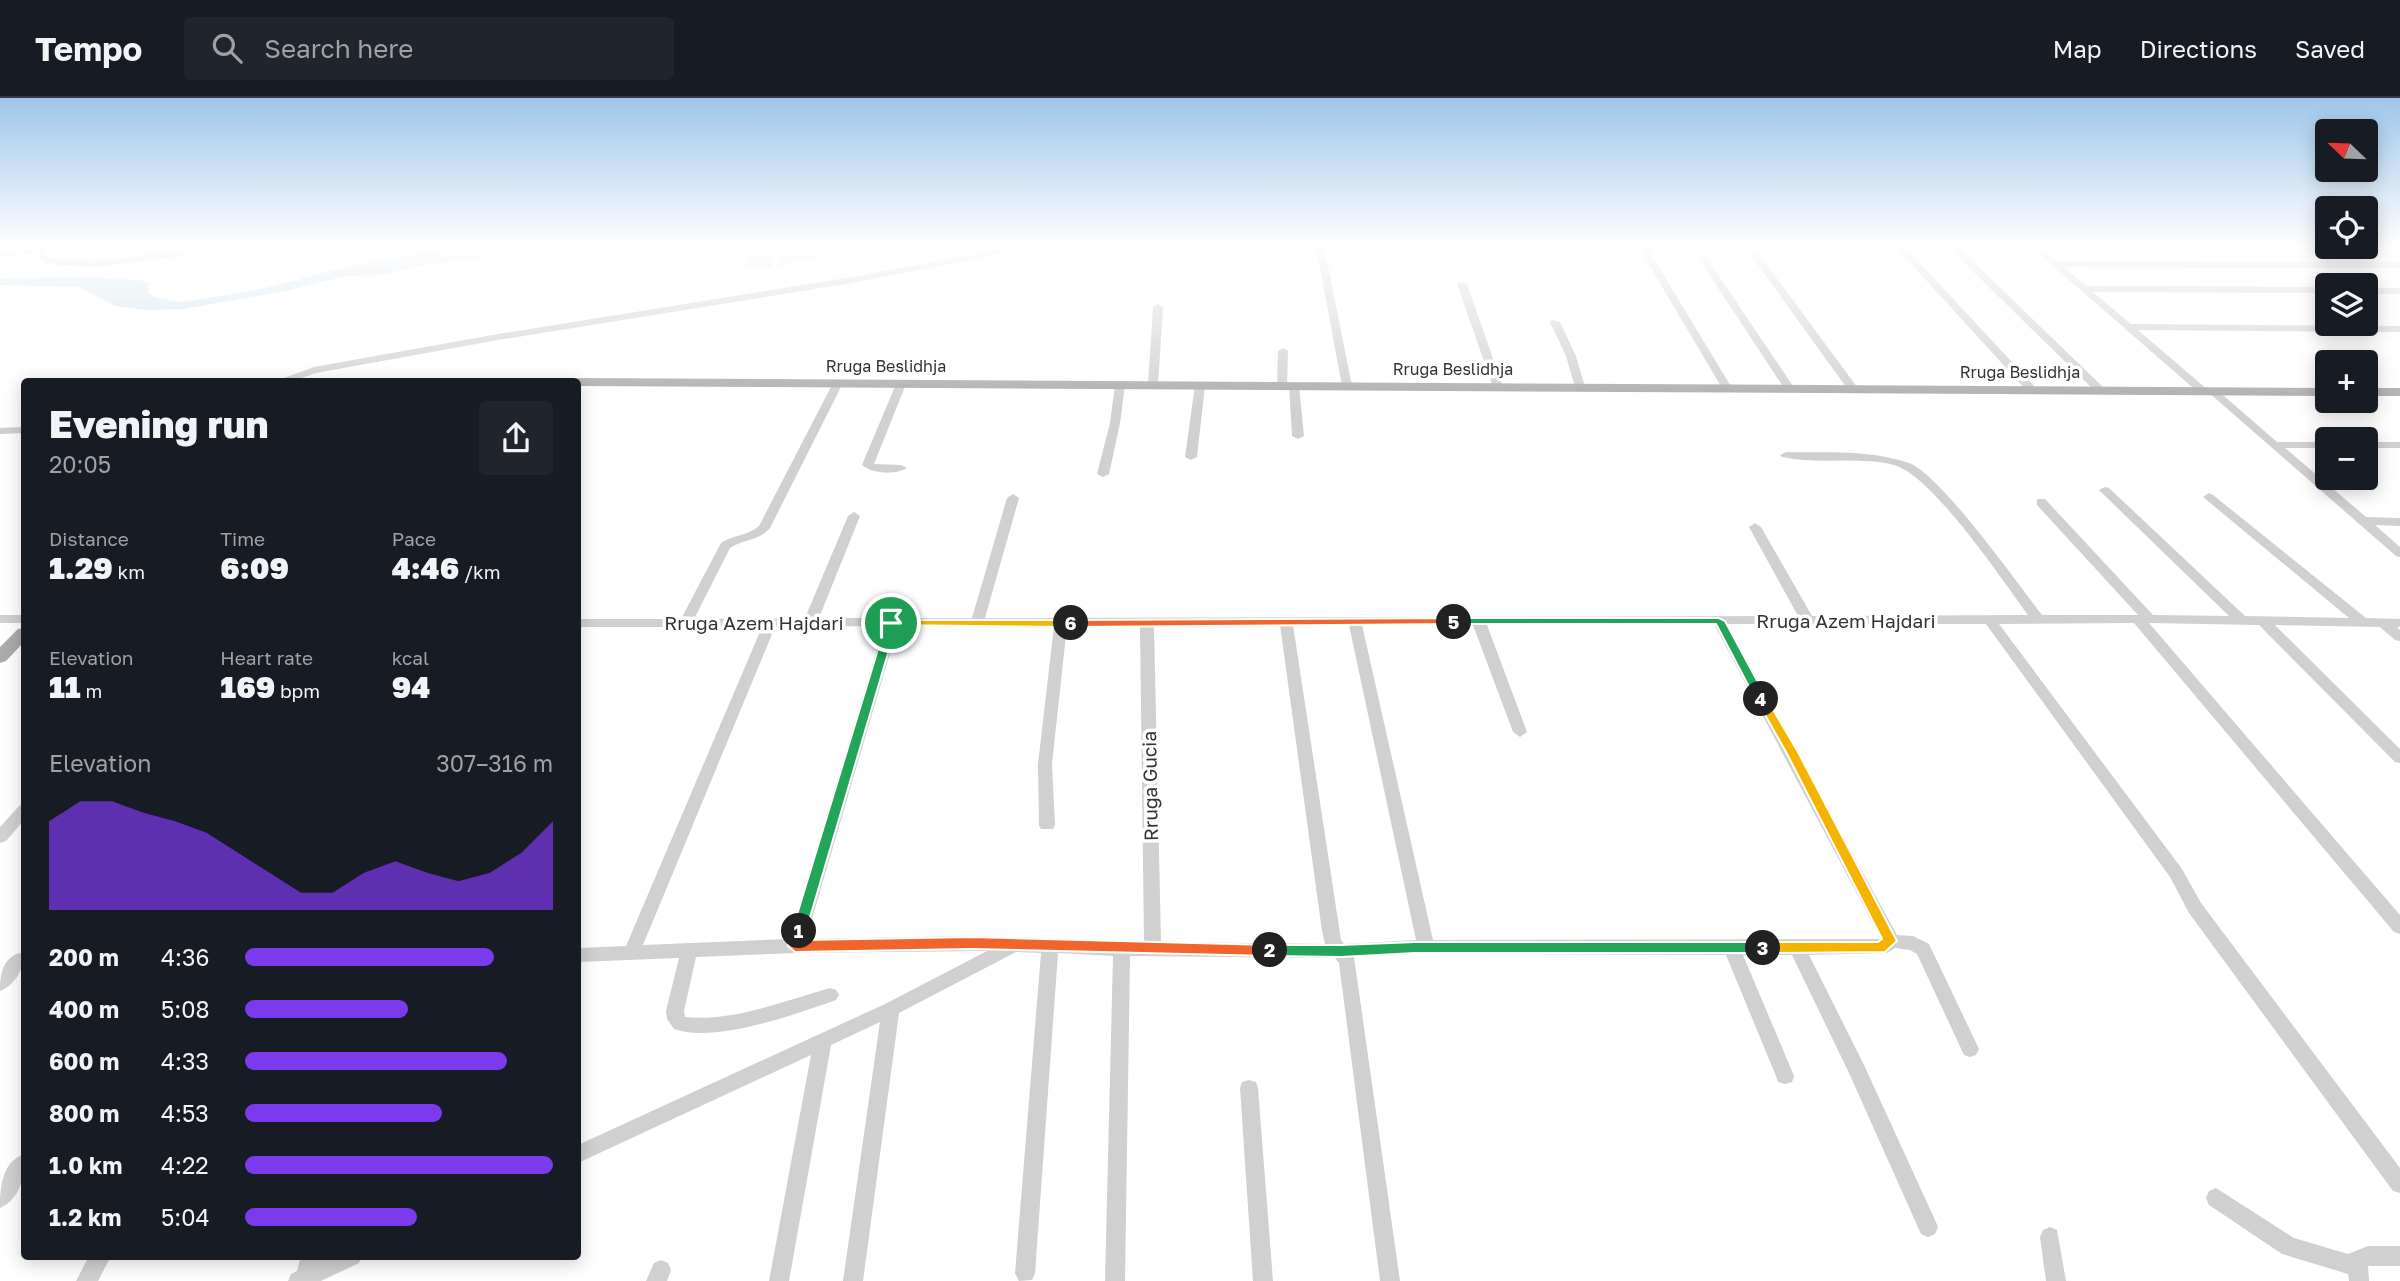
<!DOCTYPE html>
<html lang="en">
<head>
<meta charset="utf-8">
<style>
  :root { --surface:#171b24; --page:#20242c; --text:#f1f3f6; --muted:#9ea1a6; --line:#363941; --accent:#7c3aed }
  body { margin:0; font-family:"Golos Text",sans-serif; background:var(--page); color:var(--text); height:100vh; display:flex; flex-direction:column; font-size:26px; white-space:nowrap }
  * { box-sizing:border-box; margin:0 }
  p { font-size:23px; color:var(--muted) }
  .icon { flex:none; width:38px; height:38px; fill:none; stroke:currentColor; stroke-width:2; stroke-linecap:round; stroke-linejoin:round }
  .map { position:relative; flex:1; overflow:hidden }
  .sheet { position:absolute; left:21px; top:280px; width:560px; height:882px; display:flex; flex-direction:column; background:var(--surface); border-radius:7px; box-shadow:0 4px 18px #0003 }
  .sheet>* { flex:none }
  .needle { width:46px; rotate:293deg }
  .buttons { position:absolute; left:2315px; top:21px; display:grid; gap:14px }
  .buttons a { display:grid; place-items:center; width:63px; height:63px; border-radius:7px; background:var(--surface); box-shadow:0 4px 18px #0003; font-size:35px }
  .pin { position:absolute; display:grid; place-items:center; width:60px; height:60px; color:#fff; margin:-30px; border:4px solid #fff; border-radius:50%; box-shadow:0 2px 7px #0007 }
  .km { position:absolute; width:35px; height:35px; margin:-18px; border-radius:50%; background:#222; color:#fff; font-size:19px; line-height:35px; text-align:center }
  .round { display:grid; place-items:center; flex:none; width:74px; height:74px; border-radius:7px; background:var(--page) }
  .headline { display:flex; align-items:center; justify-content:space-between; height:119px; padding:0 28px }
  h1 { font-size:38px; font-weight:800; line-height:52px }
  .metrics { display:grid; grid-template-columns:repeat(3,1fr); gap:10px; height:119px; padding:7px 28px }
  .metrics div { display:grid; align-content:center }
  .metrics b { font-size:30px; font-weight:800 }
  .metrics small { font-size:19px; font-weight:400 }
  .metrics p { font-size:19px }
  .chart { height:196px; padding:14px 28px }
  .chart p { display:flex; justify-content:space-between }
  .chart svg { width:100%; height:126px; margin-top:7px; fill:var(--accent); opacity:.7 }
  ul { padding:0 28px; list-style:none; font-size:23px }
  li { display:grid; grid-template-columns:112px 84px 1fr; align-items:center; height:52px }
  li i { height:18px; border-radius:9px; background:var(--accent) }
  header { display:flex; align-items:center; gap:42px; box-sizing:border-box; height:98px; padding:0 35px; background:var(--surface); border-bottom:2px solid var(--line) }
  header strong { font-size:33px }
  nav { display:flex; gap:38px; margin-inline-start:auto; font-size:24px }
  .search { width:490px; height:63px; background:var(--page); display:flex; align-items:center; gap:18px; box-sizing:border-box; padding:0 24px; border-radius:7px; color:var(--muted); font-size:26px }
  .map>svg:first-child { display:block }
  .water { fill:#cfe2ee }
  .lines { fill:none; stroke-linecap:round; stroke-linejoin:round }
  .minor { fill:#d0d0d0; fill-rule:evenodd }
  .major { fill:#ababab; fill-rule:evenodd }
  .split-1 { fill:#22a559; stroke:#fff; stroke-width:2 }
  .split-2 { fill:#f0652b; stroke:#fff; stroke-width:2 }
  .split-3 { fill:#22a559; stroke:#fff; stroke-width:2 }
  .split-4 { fill:#f5b400; stroke:#fff; stroke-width:2 }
  .split-5 { fill:#22a559; stroke:#fff; stroke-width:2 }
  .split-6 { fill:#f0652b; stroke:#fff; stroke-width:2 }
  .split-7 { fill:#f5b400; stroke:#fff; stroke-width:2 }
  .labels { text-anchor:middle; stroke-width:7; stroke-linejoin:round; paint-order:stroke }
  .far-street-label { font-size:16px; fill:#333; stroke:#fff }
  .street-label { font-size:19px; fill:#333; stroke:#fff }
</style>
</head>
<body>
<header>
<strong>Tempo</strong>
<div class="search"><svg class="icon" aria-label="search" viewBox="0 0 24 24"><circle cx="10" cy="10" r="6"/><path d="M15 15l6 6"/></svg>Search here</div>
<nav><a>Map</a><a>Directions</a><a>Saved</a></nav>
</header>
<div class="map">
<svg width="2400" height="1183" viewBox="0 0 2400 1183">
  <rect width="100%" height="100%" fill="#fff"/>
  <path class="water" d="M455 148H520L475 161 428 166 381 177 345 178 286 193 184 211 146 212 115 208 79 189 0 187V180L91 179 141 182 149 186 148 194 156 200 183 204 266 190 330 173Z
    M737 148H839C824 165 799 157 781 169L773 151 770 152 772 170 756 171 745 167 748 159Z"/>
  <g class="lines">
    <path class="minor" d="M38 148H47L46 151 41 153 49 160 96 163 216 148H239L235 151 96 169 47 166 33 156 0 159V153L33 151Z
      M1021 148H1039L852 185 498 242 316 275 290 284H273L314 269 498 236 852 179Z
      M1316 148H1324L1352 288 1347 291 1342 288Z
      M1638 148H1646L1732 290 1731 292H1723L1722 290Z
      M1895 148H1904L2036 290V294H2028Z
      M2030 148H2039L2057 163 2400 164V170L2064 169 2086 188 2328 189V195L2093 194 2131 226 2400 228V234L2138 232 2208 292 2216 291 2277 344H2328V350H2285L2366 419 2400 420V428L2375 427 2400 449V459L2396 458 2208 294 2199 295Z
      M2394 148H2400V152Z
      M1953 150H1959L2104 290V294H2096L1953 154Z
      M1750 152H1756L1857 289V293H1849L1750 156Z
      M1700 159H1706L1795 291 1794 293H1786L1699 161Z
      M1459 184 1467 186 1503 289 1502 291 1498 292 1493 289 1457 186Z
      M2366 190H2400V196H2366Z
      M1158 206 1163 209 1158 287 1153 290 1148 287 1153 209Z
      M1552 222 1560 224 1576 258 1585 289 1584 291 1580 292 1575 289 1566 258 1550 224Z
      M1283 250 1288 253 1287 288 1282 291 1277 288 1278 253Z
      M838 282 843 285 770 430C759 443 743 441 730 450L694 521 805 520 848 418 854 414 860 418 819 520H972L1007 400 1013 396 1019 400 985 520 1798 518 1749 429 1755 425 1761 429 1812 518 2028 517C2003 483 1932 377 1894 367 1857 358 1819 367 1782 359L1780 357 1786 354C1826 355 1870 351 1909 365 1940 376 2018 486 2042 517H2138L2037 407V401H2045L2153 517 2229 518 2101 394 2099 392 2105 389 2109 390 2245 518 2349 520 2203 399 2209 395 2213 397 2366 520 2400 521V529H2397L2400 532V543L2395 542 2380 529 2275 527 2400 651V665L2395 664 2259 527 2149 525 2400 817V836L2394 834 2134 525 1999 526 2182 771 2201 805 2400 1070V1095L2393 1093 2189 815 2170 779 1986 526H1727L1897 837 1913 838 1929 846 1979 951 1976 957 1970 959 1964 957 1917 856 1910 852 1895 850 1887 855 1809 857 1864 967 1935 1122 1938 1129 1935 1136 1928 1139 1921 1136 1849 975 1792 857H1743L1794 978 1792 984 1785 986 1778 984 1776 978 1726 857 1415 856 1354 859 1400 1183H1380L1339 865 1335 860 1130 858 1125 1183H1105L1113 858 1058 855 1035 1175 1032 1182 1019 1183 1015 1175 1041 855 1016 854 899 915 863 1183H843L880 924 831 947 789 1183H769L811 957 578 1065V1047L885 906 987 853 795 855 696 859 684 913 685 919C734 924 783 903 830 890L836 892 839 897 836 902C796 916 714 946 674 931L667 921 666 913 679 860 578 864V850L626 848 762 529H578V521H681L721 445C732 437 748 438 759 428L833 285ZM1714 526 1881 841 1433 842 1362 527H1473L1513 634 1520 639 1527 634 1487 527ZM1280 527 1322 833 1325 846 1161 844 1154 528ZM1293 527H1349L1416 842 1344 846 1341 842ZM884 528 789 841 643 847 775 529ZM898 528H1054L1038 666 1039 727 1041 731H1053L1055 727 1052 666 1067 528H1140L1144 844 970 838 806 841Z
      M901 283 906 286 874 366 901 367 907 370C896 377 872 376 862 367L896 286Z
      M1120 284 1125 287 1120 325 1109 376 1103 379 1097 376 1110 325 1115 287Z
      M1200 284 1205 287 1197 359 1191 362 1185 359 1195 287Z
      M1294 285 1299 288 1304 338 1298 341 1292 338 1289 288Z
      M24 329V335L0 336V330Z
      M2366 344H2400V350H2366Z
      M0 517H24V525H0Z
      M24 706V722L6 743 0 745V729L19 708Z
      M19 855 24 857C24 871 14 888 0 893 0 877 2 861 19 855Z
      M1249 982 1256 984 1258 990 1273 1183H1253L1240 990 1242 984Z
      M24 1056C26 1075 21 1101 0 1110 0 1089 2 1064 24 1056Z
      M2216 1090 2294 1140 2348 1156 2368 1148H2400V1168H2368L2369 1183H2349L2348 1176 2282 1156 2209 1107 2206 1100 2209 1093Z
      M2050 1129 2057 1132 2066 1183H2046L2040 1139 2043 1132Z
      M89 1158H111L98 1183H76Z
      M301 1158H322L321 1162 328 1158H362L359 1165 321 1183H288L291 1176 297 1173Z
      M661 1162 668 1165 671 1172 667 1183H646L654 1165Z"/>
    <path class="major" d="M365 280H422L428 284H359Z
      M578 280 2328 290V298L578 288V284H572Z
      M2366 290H2400V298H2366Z
      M24 530V544L6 563 0 565V549L18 531Z"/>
  </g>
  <linearGradient id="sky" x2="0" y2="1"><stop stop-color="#9ec6ea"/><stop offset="0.47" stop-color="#fff"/><stop offset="1" stop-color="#fff" stop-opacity="0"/></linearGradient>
  <rect width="2400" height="313" fill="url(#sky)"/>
  <path class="split-1" d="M891 522 897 525 806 833 799 839 792 833 886 525Z"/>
  <path class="split-2" d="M799 828 806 833 803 842 971 839 1270 847 1277 852 1270 858 971 851 795 854 788 848 794 829Z"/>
  <path class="split-3" d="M1415 844H1763L1770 850 1763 855H1415L1341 859 1270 858 1263 852 1270 847H1341Z"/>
  <path class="split-4" d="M1761 597 1765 598 1798 654 1897 843 1885 854 1763 855 1756 850 1763 844H1878L1882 841 1786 654 1756 601Z"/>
  <path class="split-5" d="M1454 520H1719L1725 523 1767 601 1765 604H1757L1716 526H1450L1448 524Z"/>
  <path class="split-6" d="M1454 520 1459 524 1457 526 1071 529 1066 525 1071 522Z"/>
  <path class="split-7" d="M891 522H1071L1077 525 1071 529 888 527V523Z"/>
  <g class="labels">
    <g class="far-street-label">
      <text x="886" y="274">Rruga Beslidhja</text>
      <text x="1453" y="277">Rruga Beslidhja</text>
      <text x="2020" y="280">Rruga Beslidhja</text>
    </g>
    <g class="street-label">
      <text x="1846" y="530">Rruga Azem Hajdari</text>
      <text x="754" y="532">Rruga Azem Hajdari</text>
      <text transform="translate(1150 688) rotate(-91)" y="7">Rruga Gucia</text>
    </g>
  </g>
</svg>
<div class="buttons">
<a><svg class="needle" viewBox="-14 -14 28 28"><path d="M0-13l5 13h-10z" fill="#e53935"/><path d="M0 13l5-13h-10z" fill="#9ea1a6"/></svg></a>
<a><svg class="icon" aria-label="locate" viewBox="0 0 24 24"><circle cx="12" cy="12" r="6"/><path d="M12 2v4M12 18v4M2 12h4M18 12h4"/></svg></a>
<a><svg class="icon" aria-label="layers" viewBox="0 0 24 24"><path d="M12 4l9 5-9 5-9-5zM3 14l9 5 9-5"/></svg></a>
<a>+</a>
<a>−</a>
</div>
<div class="pin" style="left:891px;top:525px;background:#1e9e55"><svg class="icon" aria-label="arrive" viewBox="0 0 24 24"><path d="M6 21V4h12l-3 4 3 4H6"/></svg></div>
<b class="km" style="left:799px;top:833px">1</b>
<b class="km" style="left:1270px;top:852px">2</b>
<b class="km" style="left:1763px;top:850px">3</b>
<b class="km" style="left:1761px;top:601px">4</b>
<b class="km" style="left:1454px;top:524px">5</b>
<b class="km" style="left:1071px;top:525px">6</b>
<section class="sheet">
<div class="headline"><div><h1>Evening run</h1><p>20:05</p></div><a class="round"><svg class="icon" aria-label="share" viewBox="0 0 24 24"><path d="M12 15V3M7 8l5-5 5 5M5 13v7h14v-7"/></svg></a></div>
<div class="metrics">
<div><p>Distance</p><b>1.29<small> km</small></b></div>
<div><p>Time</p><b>6:09</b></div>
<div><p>Pace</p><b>4:46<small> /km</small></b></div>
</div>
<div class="metrics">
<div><p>Elevation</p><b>11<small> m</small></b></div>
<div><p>Heart rate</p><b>169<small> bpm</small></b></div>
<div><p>kcal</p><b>94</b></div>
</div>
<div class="chart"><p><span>Elevation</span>307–316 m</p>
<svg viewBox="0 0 160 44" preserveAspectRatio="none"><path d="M0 44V13L10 6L20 6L30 10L40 13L50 17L60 24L70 31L80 38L90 38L100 31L110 27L120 31L130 34L140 31L150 24L160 13V44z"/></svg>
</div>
<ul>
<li><b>200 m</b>4:36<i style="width:81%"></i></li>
<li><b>400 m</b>5:08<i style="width:53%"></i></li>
<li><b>600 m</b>4:33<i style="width:85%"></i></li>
<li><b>800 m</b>4:53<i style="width:64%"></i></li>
<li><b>1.0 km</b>4:22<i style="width:100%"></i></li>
<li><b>1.2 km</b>5:04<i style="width:56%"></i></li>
</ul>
</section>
</div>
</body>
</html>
